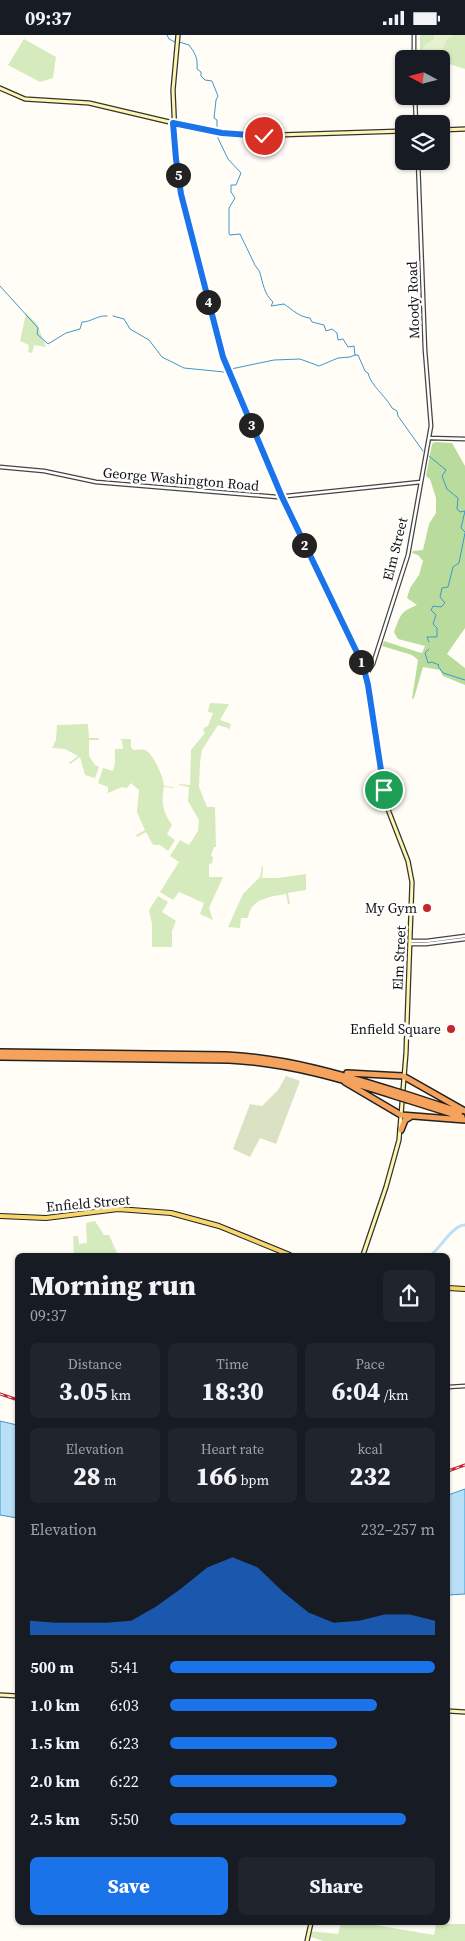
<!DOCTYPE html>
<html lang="en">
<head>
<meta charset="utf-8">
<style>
  :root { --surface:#171b24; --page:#20242c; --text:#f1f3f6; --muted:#9ea1a6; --accent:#1a73e8 }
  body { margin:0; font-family:"Source Serif 4",serif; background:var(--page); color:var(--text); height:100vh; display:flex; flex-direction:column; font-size:19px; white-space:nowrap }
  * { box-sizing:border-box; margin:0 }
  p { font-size:16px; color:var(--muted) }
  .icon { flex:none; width:28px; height:28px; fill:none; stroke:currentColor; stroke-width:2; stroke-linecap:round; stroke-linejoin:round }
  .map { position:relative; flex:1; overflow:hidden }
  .details { position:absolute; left:15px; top:1218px; width:435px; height:672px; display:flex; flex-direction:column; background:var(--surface); border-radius:8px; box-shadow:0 1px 4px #0004 }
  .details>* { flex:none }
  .needle { width:32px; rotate:277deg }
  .controls { position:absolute; left:395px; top:15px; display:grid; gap:10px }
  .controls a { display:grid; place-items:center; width:55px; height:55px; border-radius:8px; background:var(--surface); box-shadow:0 1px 4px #0004; font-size:25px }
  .pin { position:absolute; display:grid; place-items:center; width:42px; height:42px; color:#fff; margin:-21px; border:2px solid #fff; border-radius:50%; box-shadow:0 1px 5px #0007 }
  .km { position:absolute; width:25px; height:25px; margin:-12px; border-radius:50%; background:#222; color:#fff; font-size:14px; line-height:25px; text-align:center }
  .round { display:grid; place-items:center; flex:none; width:52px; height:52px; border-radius:8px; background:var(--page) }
  .headline { display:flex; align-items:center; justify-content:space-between; height:85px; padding:0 15px }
  h1 { font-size:28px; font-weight:800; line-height:38px }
  .figures { display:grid; grid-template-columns:repeat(3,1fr); gap:8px; height:85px; padding:5px 15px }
  .figures div { display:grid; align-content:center; border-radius:8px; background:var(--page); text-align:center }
  .figures b { font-size:25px; font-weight:800 }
  .figures small { font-size:14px; font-weight:400 }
  .figures p { font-size:14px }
  .chart { height:140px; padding:10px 15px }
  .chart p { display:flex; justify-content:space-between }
  .chart svg { width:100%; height:90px; margin-top:5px; fill:var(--accent); opacity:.7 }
  .cta { display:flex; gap:10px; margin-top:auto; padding:10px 15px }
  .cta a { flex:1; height:58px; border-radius:8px; background:var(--accent); color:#fff; font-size:20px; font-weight:800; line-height:58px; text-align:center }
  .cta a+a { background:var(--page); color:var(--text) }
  ul { padding:0 15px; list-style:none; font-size:16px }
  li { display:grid; grid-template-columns:80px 60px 1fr; align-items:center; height:38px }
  li i { height:12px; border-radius:6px; background:var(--accent) }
  .status { display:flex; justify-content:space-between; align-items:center; height:35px; padding:0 25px; background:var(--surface); direction:ltr }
  .status svg { height:14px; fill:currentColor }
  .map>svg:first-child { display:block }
  .green { fill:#d5ebbd }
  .forest { fill:#b9dc9c }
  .cemetery { fill:#d9e3c4 }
  .pitch { fill:#e6f2cf }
  .water { fill:#b9e0f7; stroke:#3f96cf }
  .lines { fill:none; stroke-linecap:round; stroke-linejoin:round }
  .stream { stroke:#3f96cf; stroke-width:1 }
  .river { stroke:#b9e0f7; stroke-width:3 }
  .tertiary-casing { stroke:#444; stroke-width:5 }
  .secondary-casing { stroke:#333; stroke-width:5.5 }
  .primary-casing { stroke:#222; stroke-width:6 }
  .motorway-casing { stroke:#222; stroke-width:8 }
  .tertiary { stroke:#fff; stroke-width:2.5 }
  .secondary { stroke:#fff6b0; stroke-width:3 }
  .primary { stroke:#f9d66b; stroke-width:4 }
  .motorway { stroke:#f5a25d; stroke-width:5 }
  .rail-casing { stroke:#c4262e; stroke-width:3 }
  .rail { stroke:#fff; stroke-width:1; stroke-dasharray:4; stroke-linecap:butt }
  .motorway-bridge-casing { stroke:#222; stroke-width:8; stroke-linecap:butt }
  .motorway-bridge { stroke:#f5a25d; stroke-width:5 }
  .route-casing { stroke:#fff; stroke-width:10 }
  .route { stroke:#1a73e8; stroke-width:6 }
  .poi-dot { fill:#c4262e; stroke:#fff; stroke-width:2 }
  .labels { text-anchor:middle; stroke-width:5; stroke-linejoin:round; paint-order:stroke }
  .street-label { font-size:14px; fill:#111; stroke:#fff }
  .poi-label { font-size:14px; fill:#111; stroke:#fff; text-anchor:end }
</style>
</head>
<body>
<div class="status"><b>09:37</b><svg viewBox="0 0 49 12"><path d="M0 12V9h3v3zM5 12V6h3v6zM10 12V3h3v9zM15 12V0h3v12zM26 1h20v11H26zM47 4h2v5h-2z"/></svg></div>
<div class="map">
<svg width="465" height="1906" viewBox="0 0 465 1906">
  <rect width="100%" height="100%" fill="#fffdf5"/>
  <path class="green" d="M420 0H465V34L443 27 441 29V24H429L420 16Z
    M24 4 56 22 53 43 40 47 8 30Z
    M26 278 37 289 46 312 34 310 32 318 28 317 29 310 20 306Z
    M210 668 229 669 220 685 231 689 229 695 228 693 218 690 202 715 200 728 199 752 207 772H215L216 812H214L211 820 213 823 212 828 209 829V842H223L209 873 213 885 200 879 204 868 179 857 173 865 160 857 179 827 170 821 180 805 189 810 198 796 199 785 188 766 189 752 179 750V749L190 750 191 715 205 698 203 696 204 693 208 691 213 678 208 677Z
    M88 689 89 703H99V705H89V721L95 730 99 732 95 743 85 740 80 722 70 729 69 728 78 721 65 714 52 713 56 705 57 690Z
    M120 704H131V712L133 715C137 715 142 714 145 715 153 718 164 743 164 751L174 752V753L164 752C161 768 163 777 172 790L167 799 175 805 168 816 160 810H153L146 797 137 802 136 800 145 795 137 777 139 755 131 748 127 753 122 752 108 758V752L98 748 103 733 113 736 115 728V714H123L122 706Z
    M262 831H263L262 843H278L306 839V855L288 858 290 869H288L286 859C269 862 251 863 248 883H241L240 893 228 892 243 859 260 842Z
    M158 861 168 867 162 877 176 886 172 896V912H152V889L149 875Z
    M95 1186 104 1200H109L118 1220H74L73 1201H78L79 1209 87 1208 86 1188Z
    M341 1888H363L434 1900 436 1889H465V1906H323L308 1901 309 1896 338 1899Z"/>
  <path class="forest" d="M435 407 452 408 465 431V593L447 619 465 633V650L443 641 440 635 423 632 414 663 412 664 418 625 412 620 382 611 384 606 418 617 422 618 425 611 398 604 394 597C401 578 401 577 417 570L407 563 410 553 419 540 423 526 418 520 412 518 413 516 423 515 429 489 436 478V463L430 444 426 441 432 409Z"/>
  <path class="cemetery" d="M286 1041 300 1046 276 1109 260 1103 250 1122 233 1114 250 1069 262 1071 278 1055Z"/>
  <path class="pitch" d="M434 0H454L446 5 440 24H436L422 14 427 8 434 4Z"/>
  <path class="water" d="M0 1386 17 1390V1483L0 1480Z
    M465 1454V1559L448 1560V1460Z"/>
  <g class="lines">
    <path class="stream" d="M167 0 169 4 175 7
      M179 7 189 10C195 18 198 23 197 34L201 37V41L205 45 212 46 218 61 216 65 214 83 217 85V95
      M216 99 228 124 241 138 236 150H231V157L235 163 229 173V198L230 200 240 199C245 209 249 218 254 228 255 232 259 234 260 238 263 248 264 259 273 267L271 271 284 269C293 275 299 282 310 283L312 287 324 290 326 296 332 294 337 298 338 305 343 304 348 312 354 311 355 320H358L365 336 368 338C371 351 385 360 392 373L397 376 398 381 423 416
      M0 251 38 293 37 299 48 309 66 298 80 294 82 287C92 287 97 280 107 281
      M113 281 124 284 130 294 149 305 162 322 184 333 224 337
      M231 334 274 325 300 324 319 331 338 323 350 322 355 320
      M429 421 446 435 442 441 447 454 458 463 457 474 460 477 465 476 461 493 465 497
      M429 607 427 602H437V593L433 589 436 580 431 575 433 571 441 572 445 568 440 562 442 553 448 552 453 532 459 528 465 498
      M429 614 425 618 428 628 432 627 439 630 438 631 443 638 465 645"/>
    <path class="river" d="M431 1220C440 1213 454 1189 465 1190"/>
    <g class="tertiary-casing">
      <path id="tertiary" d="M414 0V24
        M415 61 416 89
        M430 403 465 404
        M0 432 44 436 96 447 277 462 421 447
        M366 640 373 629 408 520 431 391 425 315 418 126
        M411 906H427L465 901
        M411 909H426L465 904
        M448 1352 465 1351"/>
    </g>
    <g class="secondary-casing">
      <path id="secondary" d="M178 0 173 55 176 124 184 172 220 311 231 345 281 462 363 631 368 650 385 761 389 777 408 826 412 847 406 1018 399 1105 386 1152 363 1220
        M0 53 25 64 89 68 195 93 233 99 277 100 404 96
        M441 95 465 94
        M0 1660 18 1661
        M448 1676 465 1677
        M307 1906 311 1888"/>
    </g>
    <g class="primary-casing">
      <path id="primary" d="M0 1181 46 1183 118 1174 171 1178 219 1191 290 1220
        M448 1253 465 1254"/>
    </g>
    <g class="motorway-casing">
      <path id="motorway" d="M0 1017 226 1020C286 1023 341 1039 398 1057
        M0 1022 229 1025C288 1028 342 1044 398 1062
        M347 1038 403 1041 465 1076
        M345 1047 401 1080 465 1085
        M408 1060 460 1077
        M408 1065 462 1082
        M401 1095 405 1085 410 1082"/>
    </g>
    <use href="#tertiary" class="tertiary"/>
    <use href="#secondary" class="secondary"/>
    <use href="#primary" class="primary"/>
    <use href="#motorway" class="motorway"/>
    <g class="rail-casing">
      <path id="rail" d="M0 1359 18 1365
        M448 1436 465 1430"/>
    </g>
    <use href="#rail" class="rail"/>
    <g class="motorway-bridge-casing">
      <path id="motorway-bridge" d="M398 1057 408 1060
        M398 1062 408 1065"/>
    </g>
    <use href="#motorway-bridge" class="motorway-bridge"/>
  </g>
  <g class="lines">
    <g class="route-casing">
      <path id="route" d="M264 101 222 98 173 88 176 124 181 159 223 322 282 462 363 630 368 650 384 755"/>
    </g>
    <use href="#route" class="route"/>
  </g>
  <g class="poi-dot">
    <circle cx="427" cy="873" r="5"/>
    <circle cx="451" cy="994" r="5"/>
  </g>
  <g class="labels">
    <g class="street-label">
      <text transform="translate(413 265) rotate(-92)" y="5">Moody Road</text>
      <text transform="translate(181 444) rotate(5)" y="5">George Washington Road</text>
      <text transform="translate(395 514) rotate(-76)" y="5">Elm Street</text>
      <text transform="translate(399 923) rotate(-87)" y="5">Elm Street</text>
      <text transform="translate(88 1168) rotate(-5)" y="5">Enfield Street</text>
    </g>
    <g class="poi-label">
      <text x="417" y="878">My Gym</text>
      <text x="441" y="999">Enfield Square</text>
    </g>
  </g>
</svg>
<div class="controls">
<a><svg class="needle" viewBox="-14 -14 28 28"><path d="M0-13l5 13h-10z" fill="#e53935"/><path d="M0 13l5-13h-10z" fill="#9ea1a6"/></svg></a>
<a><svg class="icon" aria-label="layers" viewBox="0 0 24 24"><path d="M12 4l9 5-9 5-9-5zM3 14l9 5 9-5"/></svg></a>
</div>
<div class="pin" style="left:384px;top:755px;background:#1e9e55"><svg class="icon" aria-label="arrive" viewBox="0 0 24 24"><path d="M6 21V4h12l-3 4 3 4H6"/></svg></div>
<div class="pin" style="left:264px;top:101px;background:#d93025"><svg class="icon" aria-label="check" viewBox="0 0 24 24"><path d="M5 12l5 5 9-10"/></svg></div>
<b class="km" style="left:361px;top:627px">1</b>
<b class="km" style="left:304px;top:510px">2</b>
<b class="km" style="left:251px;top:390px">3</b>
<b class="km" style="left:208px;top:267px">4</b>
<b class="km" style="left:178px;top:140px">5</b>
<section class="details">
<div class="headline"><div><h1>Morning run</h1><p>09:37</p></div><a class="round"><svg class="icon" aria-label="share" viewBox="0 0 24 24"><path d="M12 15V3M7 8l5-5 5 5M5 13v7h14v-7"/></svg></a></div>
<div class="figures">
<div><p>Distance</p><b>3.05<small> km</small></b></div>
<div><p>Time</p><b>18:30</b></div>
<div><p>Pace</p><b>6:04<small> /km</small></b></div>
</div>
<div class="figures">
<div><p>Elevation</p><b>28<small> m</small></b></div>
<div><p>Heart rate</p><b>166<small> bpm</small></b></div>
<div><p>kcal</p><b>232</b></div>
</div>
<div class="chart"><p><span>Elevation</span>232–257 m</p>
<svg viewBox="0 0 160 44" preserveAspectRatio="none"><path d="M0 44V37L10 38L20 38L30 38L40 37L50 30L60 21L70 11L80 6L90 11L100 23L110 33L120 38L130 37L140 34L150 34L160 37V44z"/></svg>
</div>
<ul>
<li><b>500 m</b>5:41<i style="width:100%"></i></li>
<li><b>1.0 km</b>6:03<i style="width:78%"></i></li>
<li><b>1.5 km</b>6:23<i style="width:63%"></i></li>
<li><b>2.0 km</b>6:22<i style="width:63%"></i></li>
<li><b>2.5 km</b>5:50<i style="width:89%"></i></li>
</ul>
<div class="cta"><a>Save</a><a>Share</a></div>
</section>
</div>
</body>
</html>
